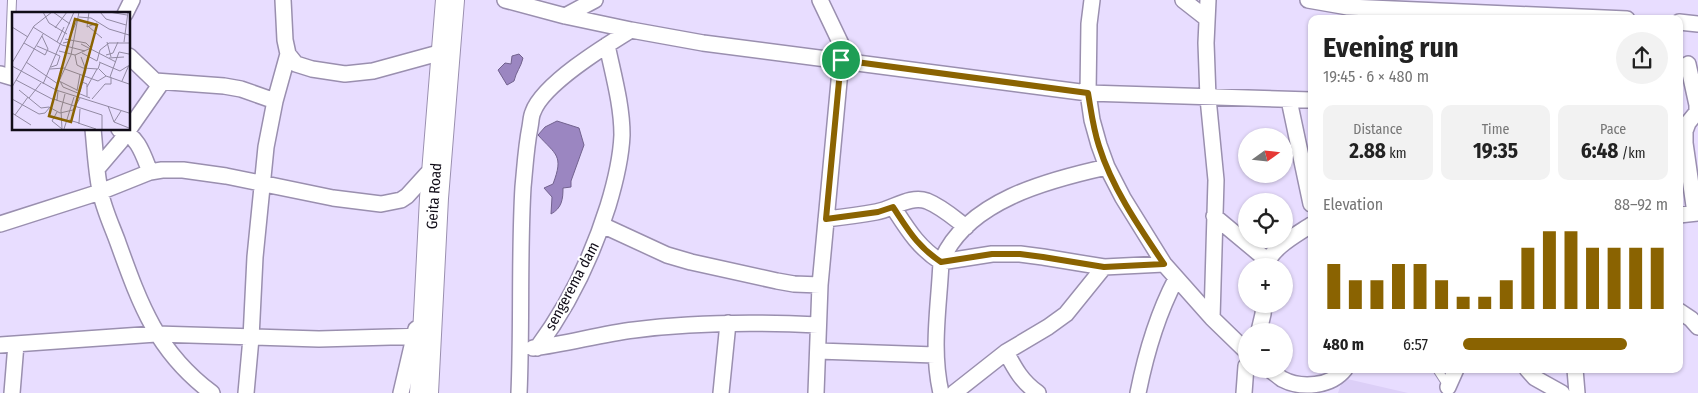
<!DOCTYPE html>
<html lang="en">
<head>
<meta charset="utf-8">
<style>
  :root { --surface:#fff; --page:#f2f2f2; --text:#222; --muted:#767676; --accent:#8a6301 }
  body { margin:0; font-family:"Fira Sans Condensed",sans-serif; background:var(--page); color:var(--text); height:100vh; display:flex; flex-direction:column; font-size:19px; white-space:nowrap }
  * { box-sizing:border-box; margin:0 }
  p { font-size:16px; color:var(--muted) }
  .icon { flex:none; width:28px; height:28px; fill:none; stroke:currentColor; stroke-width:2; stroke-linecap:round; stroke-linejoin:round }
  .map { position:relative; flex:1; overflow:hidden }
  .details { position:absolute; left:1308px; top:15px; width:375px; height:358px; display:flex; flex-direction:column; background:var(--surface); border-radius:10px; box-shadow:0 1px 4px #0004 }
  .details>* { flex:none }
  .needle { width:32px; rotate:75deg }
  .controls { position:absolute; left:1238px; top:128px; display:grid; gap:10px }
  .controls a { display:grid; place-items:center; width:55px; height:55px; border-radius:50%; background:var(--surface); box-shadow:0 1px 4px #0004; font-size:25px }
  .pin { position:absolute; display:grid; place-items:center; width:42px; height:42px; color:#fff; margin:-21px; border:2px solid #fff; border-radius:50%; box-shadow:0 1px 5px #0007 }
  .round { display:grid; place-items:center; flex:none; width:52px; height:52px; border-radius:26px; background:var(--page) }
  .headline { display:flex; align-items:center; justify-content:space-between; height:85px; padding:0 15px }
  h1 { font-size:28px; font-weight:700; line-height:38px }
  .metrics { display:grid; grid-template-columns:repeat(3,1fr); gap:8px; height:85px; padding:5px 15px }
  .metrics div { display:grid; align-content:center; border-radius:10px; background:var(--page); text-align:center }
  .metrics b { font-size:21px; font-weight:700 }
  .metrics small { font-size:14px; font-weight:400 }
  .metrics p { font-size:14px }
  .chart { height:140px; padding:10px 15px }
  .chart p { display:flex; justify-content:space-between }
  .chart svg { width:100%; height:90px; margin-top:5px; stroke:var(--accent); stroke-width:6 }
  ul { padding:0 15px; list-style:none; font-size:16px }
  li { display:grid; grid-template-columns:80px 60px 1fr; align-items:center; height:38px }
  li i { height:12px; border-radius:6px; background:var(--accent) }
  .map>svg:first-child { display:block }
  .built { fill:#dccff7 }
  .water { fill:#9b86c1; stroke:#72628e }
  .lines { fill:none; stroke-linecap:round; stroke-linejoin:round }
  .lane-casing { stroke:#9a8faf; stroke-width:10 }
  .street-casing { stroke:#9a8faf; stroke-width:18 }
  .highway-casing { stroke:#9a8faf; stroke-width:30 }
  .lane { stroke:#fff; stroke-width:8 }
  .street { stroke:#fff; stroke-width:15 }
  .highway { stroke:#fff; stroke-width:28 }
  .route-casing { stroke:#fff; stroke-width:10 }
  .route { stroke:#8a6301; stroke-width:6 }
  .labels { text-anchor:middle; stroke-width:4; stroke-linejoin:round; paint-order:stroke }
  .street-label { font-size:15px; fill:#110d18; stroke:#fff }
  .inset-road { fill:none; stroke:#928aa3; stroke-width:1 }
  .view { fill:#8a6301; fill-opacity:0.15; stroke:#8a6301; stroke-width:2.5 }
  .inset-edge { fill:none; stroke:#110d18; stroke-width:2.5 }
</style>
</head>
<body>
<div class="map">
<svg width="1698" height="393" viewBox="0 0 1698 393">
  <rect width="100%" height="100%" fill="#e8ddff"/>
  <path class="built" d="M1343 378 1408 393H1338Z"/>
  <path class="water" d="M519 54 523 58C521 67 516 72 514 81L507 85 498 70 505 63 511 64 512 56Z
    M557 121 579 128 584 145 571 181V187L563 188C563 199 562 208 551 214L552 197 544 188 553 184C564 155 556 155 538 135L545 127Z"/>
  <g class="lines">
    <g class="lane-casing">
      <path id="lane" d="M9 76 12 0
        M1437 369 1448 386"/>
    </g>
    <g class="street-casing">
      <path id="street" d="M283 0 285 40 288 54 296 64 312 69 345 74 373 71 446 51
        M505 0 565 16 631 30 703 43 1088 93 1311 100
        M820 0 841 44 847 61
        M1092 0 1089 24 1088 93 1092 120 1099 145 1107 167 1123 198 1164 264 1212 318 1246 351
        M1183 0 1206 18
        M1208 0 1206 43 1208 98 1216 180 1212 318
        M1308 0 1348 7 1627 19
        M125 14 132 0
        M565 16 595 0
        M1679 22 1698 24
        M129 56 155 81 224 86 241 89 275 101
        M1688 64 1697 105V112L1688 123 1685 131V143L1695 213
        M0 74 14 78
        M1289 100 1311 204
        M93 129C95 149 96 170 100 190 103 207 111 224 117 240 140 304 156 351 212 393
        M119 129C138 136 143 154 150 172
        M97 169 120 142 162 82
        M893 207C908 230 918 247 941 262L992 254H1020L1043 257 1104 267 1164 264
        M1679 215 1698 213
        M1214 216 1268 261
        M826 219C843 217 859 215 876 212 893 209 910 195 927 201 942 207 954 218 966 227
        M0 224 100 192 150 172 162 170H183L226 176 333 198 381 204 401 200 407 196 427 174
        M602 225 667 255 691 262 777 281 794 284 820 285
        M1266 266C1271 248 1296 235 1311 225
        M1679 311 1691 319 1698 327
        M1259 331 1263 314 1264 304
        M0 345 156 334 319 339 426 336
        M533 348C567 344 600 334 634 330 695 322 757 322 818 325
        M537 348C569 305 592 257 608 206 615 183 621 159 622 135 622 105 613 74 607 45
        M818 351 935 355
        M1006 352C1015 369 1022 382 1038 393
        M1269 369C1273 372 1278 376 1282 379 1301 389 1331 387 1345 369
        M1527 369 1535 378 1562 393
        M1575 369 1577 393
        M1448 387 1456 369
        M12 393 16 344
        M246 393 251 338 255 257 266 147 275 101 288 54
        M401 393 416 329
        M519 393C522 324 519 256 523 187 525 167 526 147 530 127 531 122 531 116 533 112 543 84 605 46 631 30
        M721 393 728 323
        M816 393 820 285 841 60
        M941 393C931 349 939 307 941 262 966 201 1048 180 1107 167
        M954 393 1006 352 1048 327 1066 314 1104 267
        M1138 393C1146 353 1157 315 1176 279
        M1244 393 1246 366"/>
    </g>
    <g class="highway-casing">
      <path id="highway" d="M424 393 434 198 450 0"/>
    </g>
    <use href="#lane" class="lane"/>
    <use href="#street" class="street"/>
    <use href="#highway" class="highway"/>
  </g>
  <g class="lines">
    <g class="route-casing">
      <path id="route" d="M841 60 1088 93C1091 110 1093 128 1099 146 1112 188 1139 227 1164 264L1104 267 1043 257 1020 254H992L941 262C917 246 909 231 893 207L878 212 826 219Z"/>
    </g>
    <use href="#route" class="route"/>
  </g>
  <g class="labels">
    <g class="street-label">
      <text transform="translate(434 196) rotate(-86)" y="5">Geita Road</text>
      <text transform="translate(572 286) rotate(-62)" y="5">sengerema dam</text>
    </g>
  </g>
  <g transform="translate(12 12)">
    <rect width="118" height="118" fill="#e8ddff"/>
    <path class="inset-road" d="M31 0 37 11 55 22M41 0 58 12M77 0 75 15 85 11M88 0 94 7 114 13M97 0 115 3M67 5 79 6 97 17 117 23M0 15 16 25M21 15 50 33 73 39M77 15 90 26M43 16 55 0M45 30 52 15M95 30 99 45M112 30 116 0M12 31 33 43 36 37 30 24M51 31 56 30 66 6M69 32 104 50M25 34 48 44 45 53 39 55M47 39 63 43 79 36 74 31 53 27M70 41 85 49 88 38 97 31H117M63 43 65 53 71 56 86 57 88 51M94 43 101 41 106 30M97 46 112 45M14 50 46 72M87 50 108 59 116 54M0 51 22 14 40 0M0 54 44 78 117 101M38 57 53 56M53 57 86 69 94 64M87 57 94 64 117 72M98 65 107 40 117 42M4 68 40 87 45 88 46 79M48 69 51 75 78 86M110 69 117 53M49 70 65 78M70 70 75 72V84M31 72 62 0M0 75 31 22M75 75 85 57M7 78 29 96 37 95 48 101 61 98 68 86M43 78 59 43 67 0M65 79 68 62M68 80 74 58 69 45M17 86 29 71M0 87 27 102 33 101 38 95M80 87 93 72H99V65M44 88 90 103V117M96 94 102 110 109 99M45 100 40 109 50 117M0 101 19 113M3 103 16 85M57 108 67 111 68 97M102 110 117 116M66 111 84 117M50 117 49 98 53 82M52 117 62 85"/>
    <path class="view" d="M63 7 85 13 59 110 37 104Z"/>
    <rect width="118" height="118" class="inset-edge"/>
  </g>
</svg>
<div class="controls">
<a><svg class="needle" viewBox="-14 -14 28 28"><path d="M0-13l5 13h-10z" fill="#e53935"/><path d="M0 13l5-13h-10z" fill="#767676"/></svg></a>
<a><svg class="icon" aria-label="locate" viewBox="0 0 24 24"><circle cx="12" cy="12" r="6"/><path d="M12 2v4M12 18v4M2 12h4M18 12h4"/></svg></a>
<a>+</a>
<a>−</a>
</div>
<div class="pin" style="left:841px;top:60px;background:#1e9e55"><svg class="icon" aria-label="arrive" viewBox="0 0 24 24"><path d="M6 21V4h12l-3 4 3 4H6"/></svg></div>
<section class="details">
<div class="headline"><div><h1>Evening run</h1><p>19:45 · 6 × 480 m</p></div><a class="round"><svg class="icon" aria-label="share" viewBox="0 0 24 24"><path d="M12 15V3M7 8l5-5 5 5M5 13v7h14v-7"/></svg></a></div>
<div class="metrics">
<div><p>Distance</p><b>2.88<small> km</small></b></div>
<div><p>Time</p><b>19:35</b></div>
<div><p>Pace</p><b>6:48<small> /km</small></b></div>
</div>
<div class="chart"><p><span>Elevation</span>88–92 m</p>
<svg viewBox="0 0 160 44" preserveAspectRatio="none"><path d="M5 44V22M15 44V30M25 44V30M35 44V22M45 44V22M55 44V30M65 44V38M75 44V38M85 44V30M95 44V14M105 44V6M115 44V6M125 44V14M135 44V14M145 44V14M155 44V14"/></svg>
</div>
<ul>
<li><b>480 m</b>6:57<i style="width:80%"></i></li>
</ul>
</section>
</div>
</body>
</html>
